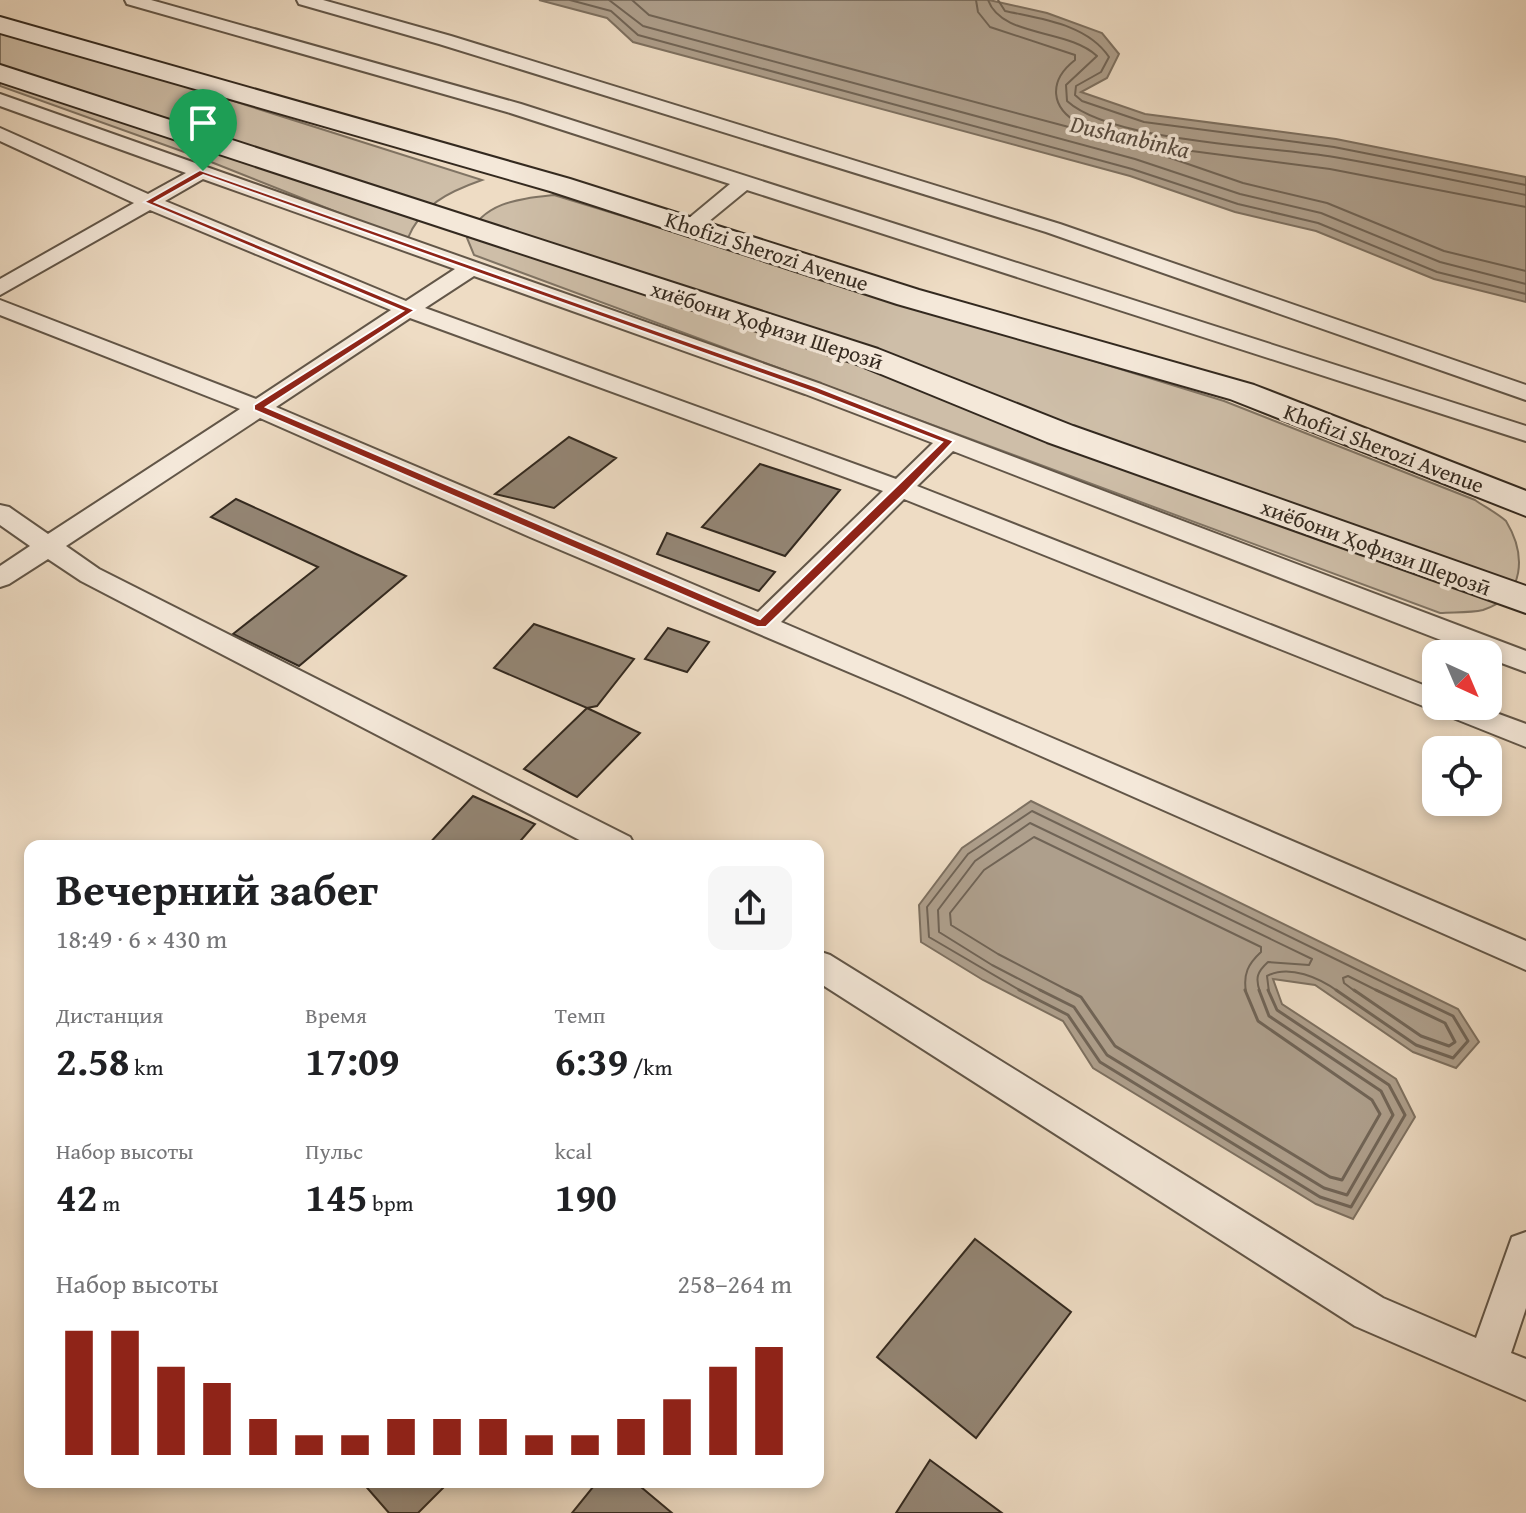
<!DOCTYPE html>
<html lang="ru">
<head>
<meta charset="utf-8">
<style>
  :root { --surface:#fff; --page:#f6f6f6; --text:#202124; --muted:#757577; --accent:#8f2418 }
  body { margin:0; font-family:"Gentium Book Plus",serif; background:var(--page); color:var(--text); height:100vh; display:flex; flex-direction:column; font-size:30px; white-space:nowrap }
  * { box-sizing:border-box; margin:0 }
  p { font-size:26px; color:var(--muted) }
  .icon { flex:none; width:44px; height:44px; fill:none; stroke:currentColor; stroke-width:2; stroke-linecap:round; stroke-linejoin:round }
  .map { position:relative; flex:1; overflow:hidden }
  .sheet { position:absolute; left:24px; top:840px; width:800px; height:648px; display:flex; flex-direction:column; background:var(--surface); border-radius:16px; box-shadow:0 4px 12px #0003 }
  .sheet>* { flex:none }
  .needle { width:52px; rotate:136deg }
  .controls { position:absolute; left:1422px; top:640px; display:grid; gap:16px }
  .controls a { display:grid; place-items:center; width:80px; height:80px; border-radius:16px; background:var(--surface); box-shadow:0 4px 12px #0003; font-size:40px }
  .pin { position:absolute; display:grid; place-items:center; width:68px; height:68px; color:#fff; margin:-82px -34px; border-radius:50% 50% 50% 0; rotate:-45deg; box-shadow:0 0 8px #0007 }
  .pin .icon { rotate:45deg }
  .round { display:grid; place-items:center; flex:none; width:84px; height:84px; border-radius:16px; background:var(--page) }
  .head { display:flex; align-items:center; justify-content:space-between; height:136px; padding:0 32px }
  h1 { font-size:44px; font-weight:800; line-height:60px }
  .stats { display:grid; grid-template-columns:repeat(3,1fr); gap:12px; height:136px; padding:8px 32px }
  .stats div { display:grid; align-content:center }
  .stats b { font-size:40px; font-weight:800 }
  .stats small { font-size:22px; font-weight:400 }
  .stats p { font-size:22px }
  .chart { height:224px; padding:16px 32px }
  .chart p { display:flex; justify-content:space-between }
  .chart svg { width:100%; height:144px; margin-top:8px; stroke:var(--accent); stroke-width:6 }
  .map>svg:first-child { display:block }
  .green { fill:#cebea8; stroke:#807464; stroke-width:2 }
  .water { fill:#ae9f8c; stroke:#7d7060; stroke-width:2 }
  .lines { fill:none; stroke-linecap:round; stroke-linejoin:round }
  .shore-far1 { stroke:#706456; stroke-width:2 }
  .shore { stroke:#706456; stroke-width:3 }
  .building { fill:#948675; stroke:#33291f; stroke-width:2 }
  .lane-casing { stroke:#625648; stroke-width:4 }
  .secondary-casing { stroke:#33291f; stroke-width:4 }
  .lane { fill:#f4e8d9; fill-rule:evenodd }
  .secondary { fill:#f4e8d9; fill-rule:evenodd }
  .route { fill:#8f2418; stroke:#fff; stroke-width:2; fill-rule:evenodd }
  .labels { text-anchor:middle; stroke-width:7; stroke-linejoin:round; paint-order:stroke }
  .far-street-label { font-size:22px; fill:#33291f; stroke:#f4e8d9 }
  .far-water-label { font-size:24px; font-style:italic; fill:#584c40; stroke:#f4e8d9 }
</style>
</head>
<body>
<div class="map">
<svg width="1526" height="1513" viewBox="0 0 1526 1513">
  <rect width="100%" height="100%" fill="#eedcc4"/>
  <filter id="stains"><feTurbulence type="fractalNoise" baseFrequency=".0025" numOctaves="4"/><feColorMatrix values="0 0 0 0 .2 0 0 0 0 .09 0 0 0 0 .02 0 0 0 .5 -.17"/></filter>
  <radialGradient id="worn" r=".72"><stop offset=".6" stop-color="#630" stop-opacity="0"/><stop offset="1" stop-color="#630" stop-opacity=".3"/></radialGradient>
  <path class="green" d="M0 27 482 180C448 192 421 205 407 240L201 158 0 86Z
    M554 195 1224 401 1475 500C1485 507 1497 513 1506 521 1526 554 1526 596 1483 610 1470 613 1454 612 1440 613L474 255 467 238C483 202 518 199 554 195Z"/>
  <path class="water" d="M539 0H989L1047 13 1102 33 1119 54 1107 78 1081 92 1145 114 1336 139 1526 177V302L1434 279 1316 231 1235 212 1130 176 633 42 607 18Z
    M1031 801 1458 1009 1479 1042 1456 1068 1413 1052 1315 985 1273 979 1282 1004 1396 1079 1415 1117 1353 1219 1316 1204 1093 1068 1063 1021 983 980 921 942 919 905 962 848Z"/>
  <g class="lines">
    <path class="shore-far1" d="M570 0 611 11 638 35 1132 169 1238 204 1318 223 1437 272 1526 294
      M609 0 643 26 1135 159 1240 194 1321 213 1440 262 1526 284
      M632 0 649 15 1080 130V124C1050 108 1048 81 1075 60V55L990 27 978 12 976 0
      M988 0C1002 38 1067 28 1097 56L1066 85 1067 101C1112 142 1269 146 1334 157 1398 168 1462 182 1526 195
      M998 0 1005 11C1041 19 1087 24 1109 57L1101 72 1076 86 1075 95 1082 101 1144 122 1334 147 1526 185
      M1526 207 1330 169 1161 147 1156 150 1159 154 1243 183 1327 203 1444 251 1526 271
      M1023 992 929 937 927 907 968 854 1032 811 1403 992
      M1044 992 992 965 939 932 938 910 975 861 1030 823 1312 959 1309 965 1268 962C1257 972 1255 978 1260 992
      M1071 992 998 954 951 925 950 913 984 870 1034 837 1261 947V952C1248 964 1243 974 1246 992
      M1269 992 1267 976C1289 964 1320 978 1339 992
      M1356 992 1344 983 1343 978 1348 976 1380 992"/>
    <path class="shore" d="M1019 990 1068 1015 1100 1062 1320 1197 1351 1207 1405 1115 1389 1085 1277 1010 1268 990
      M1040 990 1074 1007 1107 1055 1324 1188 1347 1195 1393 1115 1381 1091 1269 1016 1259 990
      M1067 990 1081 997 1115 1046 1330 1177 1342 1180 1380 1114 1372 1100 1258 1021 1245 990
      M1336 990 1416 1045 1453 1058 1468 1041 1453 1016 1399 990
      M1354 990 1421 1036 1449 1046 1455 1042 1445 1023 1376 990"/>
  </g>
  <path class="building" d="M569 437 616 458 554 508 495 494Z
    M760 464 840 490 785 556 702 527Z
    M236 499 356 554 406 576 299 666 233 634 318 567 211 517Z
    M667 533 775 572 759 591 657 554Z
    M534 624 634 659 597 706 587 708 494 668Z
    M668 628 709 642 687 672 645 659Z
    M587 708 640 733 577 797 524 769Z
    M473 796 535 824 516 846H427Z
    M975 1239 1071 1312 976 1438 877 1357Z
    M930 1460 1002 1513H896Z
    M362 1482H449L418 1513H389Z
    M597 1482H635L672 1513H572Z"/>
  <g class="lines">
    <g class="lane-casing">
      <path id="lane" d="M125 0H151L521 104 1526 426V441L747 190 697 231H683L680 227 683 223 730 184 507 112 127 4Z
        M297 0H323L451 36 1060 224 1526 385V400L1046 232 439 44 299 4Z
        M0 94 821 384 1526 651V672L1488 658V654H1477L953 451 917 486 1436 690V706H1477L1526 724V747L904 499 781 622 1526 941V970L903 695 530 537 260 418 66 546 99 569 630 837 635 846H591L81 581 48 559 9 584 0 587V566L30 546 0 525V505L9 507 48 534 240 409 0 315V300L256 399 391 310 150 210 0 295V279L134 203 0 141V128L148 194 186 173 0 106ZM203 179 455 269 406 301 165 201ZM474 276 805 394 933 443 896 479 425 308ZM410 318 883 491 758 612 276 407Z
        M818 951 830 955 1383 1298 1476 1338 1512 1237 1526 1232V1308L1511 1353 1526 1359V1400L1355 1326 818 982Z"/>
    </g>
    <g class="secondary-casing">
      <path id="secondary" d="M0 17 570 179 919 290 1254 385 1526 491V516L1230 399 897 304 550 191 0 33Z
        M0 65 878 349 1073 426 1526 586V613L1047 442 854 363 0 82Z"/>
    </g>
    <use href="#lane" class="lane"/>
    <use href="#secondary" class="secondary"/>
  </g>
  <path class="route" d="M200 170 817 387 954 441 906 492 766 627H757L254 410V405L403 311 144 202ZM203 175 810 391 942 442 760 619 266 407 415 310 155 202Z"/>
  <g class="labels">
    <g class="far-street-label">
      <text transform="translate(767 251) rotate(18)" y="8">Khofizi Sherozi Avenue</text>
      <text transform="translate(767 325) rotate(18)" y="8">хиёбони Ҳофизи Шерозӣ</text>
      <text transform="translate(1384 448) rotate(21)" y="8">Khofizi Sherozi Avenue</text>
      <text transform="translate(1376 547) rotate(20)" y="8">хиёбони Ҳофизи Шерозӣ</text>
    </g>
    <g class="far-water-label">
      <text transform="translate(1130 137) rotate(13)" y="8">Dushanbinka</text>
    </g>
  </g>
  <rect width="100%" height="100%" filter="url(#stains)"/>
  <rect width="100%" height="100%" fill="url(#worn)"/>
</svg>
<div class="controls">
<a><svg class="needle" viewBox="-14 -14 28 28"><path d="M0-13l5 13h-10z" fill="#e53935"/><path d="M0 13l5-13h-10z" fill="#757577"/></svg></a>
<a><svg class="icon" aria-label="locate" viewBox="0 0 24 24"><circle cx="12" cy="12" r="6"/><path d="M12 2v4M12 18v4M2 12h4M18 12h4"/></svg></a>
</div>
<div class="pin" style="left:203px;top:171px;background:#1e9e55"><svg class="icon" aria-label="arrive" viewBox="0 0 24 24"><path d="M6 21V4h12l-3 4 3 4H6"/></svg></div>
<section class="sheet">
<div class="head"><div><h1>Вечерний забег</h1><p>18:49 · 6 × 430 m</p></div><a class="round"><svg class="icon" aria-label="share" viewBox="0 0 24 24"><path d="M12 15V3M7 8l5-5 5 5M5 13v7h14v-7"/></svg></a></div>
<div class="stats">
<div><p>Дистанция</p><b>2.58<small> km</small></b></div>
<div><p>Время</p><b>17:09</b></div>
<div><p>Темп</p><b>6:39<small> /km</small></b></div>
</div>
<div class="stats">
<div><p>Набор высоты</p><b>42<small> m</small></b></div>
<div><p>Пульс</p><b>145<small> bpm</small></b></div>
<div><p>kcal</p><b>190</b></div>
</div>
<div class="chart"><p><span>Набор высоты</span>258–264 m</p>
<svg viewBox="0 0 160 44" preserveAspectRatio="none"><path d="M5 44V6M15 44V6M25 44V17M35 44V22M45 44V33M55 44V38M65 44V38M75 44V33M85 44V33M95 44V33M105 44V38M115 44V38M125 44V33M135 44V27M145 44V17M155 44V11"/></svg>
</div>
</section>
</div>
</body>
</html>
